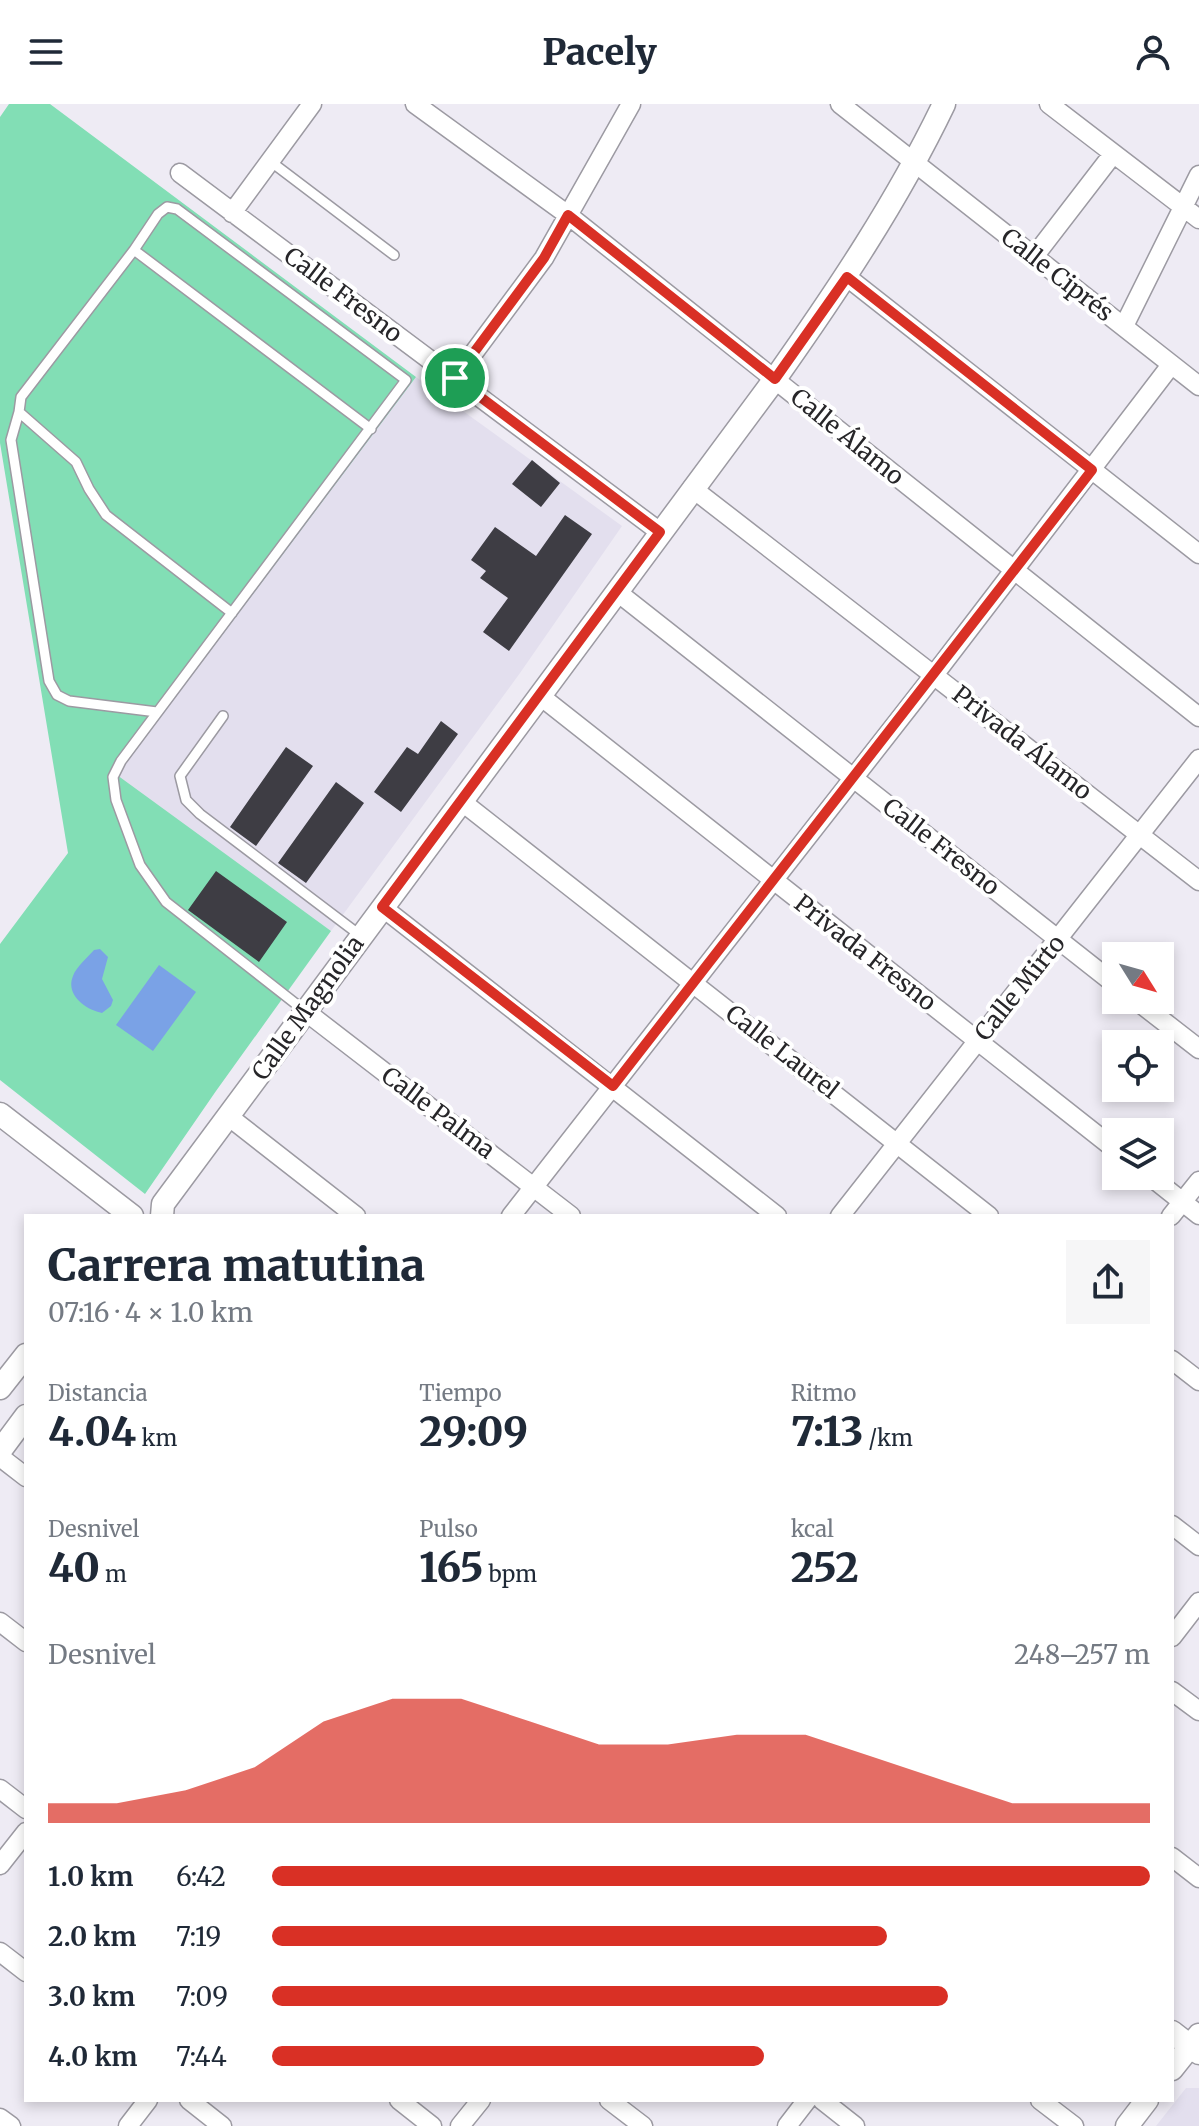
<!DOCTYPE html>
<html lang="es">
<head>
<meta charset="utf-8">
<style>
  :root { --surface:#fff; --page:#f6f6f7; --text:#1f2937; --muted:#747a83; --accent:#d93025 }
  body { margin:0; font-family:Merriweather,serif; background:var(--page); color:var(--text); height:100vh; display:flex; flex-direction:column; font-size:30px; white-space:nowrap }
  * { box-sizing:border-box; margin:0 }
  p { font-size:26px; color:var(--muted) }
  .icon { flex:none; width:44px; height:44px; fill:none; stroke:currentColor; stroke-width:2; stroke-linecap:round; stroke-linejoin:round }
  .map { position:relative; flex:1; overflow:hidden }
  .sheet { position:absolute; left:24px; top:1110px; width:1150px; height:888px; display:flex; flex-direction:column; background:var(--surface); border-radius:0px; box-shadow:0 4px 12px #0003 }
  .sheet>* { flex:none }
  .needle { width:52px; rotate:127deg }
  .tools { position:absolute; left:1102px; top:838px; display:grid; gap:16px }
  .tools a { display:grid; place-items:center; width:72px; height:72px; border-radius:0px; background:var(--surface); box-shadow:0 4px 12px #0003; font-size:40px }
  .pin { position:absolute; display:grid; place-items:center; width:68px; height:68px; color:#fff; margin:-34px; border:4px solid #fff; border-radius:50%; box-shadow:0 2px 8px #0007 }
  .round { display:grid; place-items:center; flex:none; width:84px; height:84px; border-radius:0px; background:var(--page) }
  .summary { display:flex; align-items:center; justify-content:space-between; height:136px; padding:0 24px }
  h1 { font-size:44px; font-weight:800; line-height:60px }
  .stats { display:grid; grid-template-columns:repeat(3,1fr); gap:12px; height:136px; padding:8px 24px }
  .stats div { display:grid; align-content:center }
  .stats b { font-size:40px; font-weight:800 }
  .stats small { font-size:22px; font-weight:400 }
  .stats p { font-size:22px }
  .chart { height:224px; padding:16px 24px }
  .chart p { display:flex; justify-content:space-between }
  .chart svg { width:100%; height:144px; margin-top:8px; fill:var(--accent); opacity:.7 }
  ul { padding:0 24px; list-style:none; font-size:26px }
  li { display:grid; grid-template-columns:128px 96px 1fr; align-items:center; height:60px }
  li i { height:20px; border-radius:10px; background:var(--accent) }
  header { display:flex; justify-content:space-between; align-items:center; height:104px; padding:0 24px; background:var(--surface); font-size:36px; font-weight:800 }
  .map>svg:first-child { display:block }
  .built { fill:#e3dfee }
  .green { fill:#82deb5 }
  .water { fill:#7aa2e6 }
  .building { fill:#3e3d44 }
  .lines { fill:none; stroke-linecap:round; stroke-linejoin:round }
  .service-casing { stroke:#9c9aa2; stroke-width:12 }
  .minor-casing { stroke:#9c9aa2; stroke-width:21 }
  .tertiary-casing { stroke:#9c9aa2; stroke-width:25 }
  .service { stroke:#fff; stroke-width:9 }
  .minor { stroke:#fff; stroke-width:18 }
  .tertiary { stroke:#fff; stroke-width:22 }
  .route-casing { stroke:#fff; stroke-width:16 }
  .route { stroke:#d93025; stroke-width:10 }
  .labels { text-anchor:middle; stroke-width:8; stroke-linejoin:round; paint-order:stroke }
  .street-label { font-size:24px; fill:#272629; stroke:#fff }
</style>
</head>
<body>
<header><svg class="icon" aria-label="menu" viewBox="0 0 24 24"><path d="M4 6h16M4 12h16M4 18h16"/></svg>Pacely<svg class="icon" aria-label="person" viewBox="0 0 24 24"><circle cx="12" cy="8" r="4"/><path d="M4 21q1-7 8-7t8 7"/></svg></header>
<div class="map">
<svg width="1199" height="2022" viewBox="0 0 1199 2022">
  <rect width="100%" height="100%" fill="#eeebf4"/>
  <path class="built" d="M416 273 622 422 520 569 331 827 116 672Z
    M1186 1984H1199V2022H1156Z"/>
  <path class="green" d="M9 0H50L416 273 117 671 331 827 216 987 145 1090 0 976V840L68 749 0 339V13Z"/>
  <path class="water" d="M100 845 108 853 102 875 113 896 111 902 102 909C86 906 65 891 73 872 76 863 88 853 94 846Z
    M159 861 196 888 153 947 116 921Z"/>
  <path class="building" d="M532 356 560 379 541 403 512 380Z
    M565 411 592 430 509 547 483 528 508 494 480 474 486 467 471 456 495 423 536 452Z
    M441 617 458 630 401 708 374 688 407 643 418 650Z
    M286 643 313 662 256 742 230 723Z
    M336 678 364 699 306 779 278 759Z
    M216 767 287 818 259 858 188 806Z"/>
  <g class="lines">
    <g class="service-casing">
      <path id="service" d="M270 57 394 151
        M134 146 158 110 167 103 177 105 406 276 121 657 113 673 116 696 140 761 166 798 305 907
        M19 308 11 336 49 577 57 591 69 597 157 608
        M232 509 106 411 89 385 76 358 19 308 21 293 134 146 371 325
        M223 612 180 672 186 696 200 710 361 832"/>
    </g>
    <g class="minor-casing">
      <path id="minor" d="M415 0 568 111 1199 613
        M840 0 1199 282
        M1049 0 1199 115
        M180 69 660 428
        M232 109 312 0
        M1033 154 1113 50
        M847 173 1199 450
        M1124 222 1199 71
        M455 274 544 154 631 0
        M692 384 1199 777
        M616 487 1116 881
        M539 591 1116 1046
        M461 697 989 1112
        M382 803 777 1112
        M1136 896 1199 945
        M305 907 571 1112
        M228 1012 356 1112
        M1150 1072 1199 1111
        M511 1112 934 571 1171 261
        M840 1112 1199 655
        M1171 1112 1199 1077
        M1172 1256 1199 1277
        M0 1353 26 1373
        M1172 1421 1199 1442
        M0 1518 26 1538
        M1172 1533 1199 1498
        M1172 1587 1199 1607
        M0 1685 26 1705
        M1172 1753 1199 1774
        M0 1761 26 1728
        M0 1848 26 1868
        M189 1996 222 2022
        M399 1996 432 2022
        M609 1996 643 2022
        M822 1996 855 2022
        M1040 1996 1074 2022
        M0 2014 11 2022
        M128 2022 148 1996
        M460 2022 481 1996
        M787 2022 807 1996"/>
    </g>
    <g class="tertiary-casing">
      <path id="tertiary" d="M0 1010 132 1112
        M162 1112 163 1100 775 275C837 187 897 98 944 0
        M0 1284 26 1251
        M0 1347 26 1312
        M1172 1928 1199 1949
        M1172 1965 1199 1931
        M1127 2022 1147 1996"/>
    </g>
    <use href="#service" class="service"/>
    <use href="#minor" class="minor"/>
    <use href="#tertiary" class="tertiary"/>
  </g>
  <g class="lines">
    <g class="route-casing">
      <path id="route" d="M568 111 775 275 847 173 1092 366 613 982 382 803 660 428 455 274 544 154Z"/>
    </g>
    <use href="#route" class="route"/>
  </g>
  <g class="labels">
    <g class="street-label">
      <text transform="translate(1057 171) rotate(38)" y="8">Calle Ciprés</text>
      <text transform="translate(343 191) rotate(37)" y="8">Calle Fresno</text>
      <text transform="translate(847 333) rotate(39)" y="8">Calle Álamo</text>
      <text transform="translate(1022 639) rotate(38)" y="8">Privada Álamo</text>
      <text transform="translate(941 743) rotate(38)" y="8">Calle Fresno</text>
      <text transform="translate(865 849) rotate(38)" y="8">Privada Fresno</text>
      <text transform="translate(1020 884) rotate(-51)" y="8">Calle Mirto</text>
      <text transform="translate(308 904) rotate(-54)" y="8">Calle Magnolia</text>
      <text transform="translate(782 948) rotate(38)" y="8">Calle Laurel</text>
      <text transform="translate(438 1009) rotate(37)" y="8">Calle Palma</text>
    </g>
  </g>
</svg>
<div class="tools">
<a><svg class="needle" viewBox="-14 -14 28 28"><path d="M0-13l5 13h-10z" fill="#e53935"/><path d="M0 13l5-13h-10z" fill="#747a83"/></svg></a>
<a><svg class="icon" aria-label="locate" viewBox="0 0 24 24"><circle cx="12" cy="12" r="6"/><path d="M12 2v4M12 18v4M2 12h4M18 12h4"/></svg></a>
<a><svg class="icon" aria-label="layers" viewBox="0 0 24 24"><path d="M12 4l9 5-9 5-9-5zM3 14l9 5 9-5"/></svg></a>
</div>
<div class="pin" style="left:455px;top:274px;background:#1e9e55"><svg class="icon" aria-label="arrive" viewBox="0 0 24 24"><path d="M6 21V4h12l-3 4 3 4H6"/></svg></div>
<section class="sheet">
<div class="summary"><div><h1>Carrera matutina</h1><p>07:16 · 4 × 1.0 km</p></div><a class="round"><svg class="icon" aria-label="share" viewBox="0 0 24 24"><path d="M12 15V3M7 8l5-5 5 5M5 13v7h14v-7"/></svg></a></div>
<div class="stats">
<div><p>Distancia</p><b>4.04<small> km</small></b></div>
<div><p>Tiempo</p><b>29:09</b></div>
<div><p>Ritmo</p><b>7:13<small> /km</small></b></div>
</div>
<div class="stats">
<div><p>Desnivel</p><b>40<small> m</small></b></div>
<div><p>Pulso</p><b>165<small> bpm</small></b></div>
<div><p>kcal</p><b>252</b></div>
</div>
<div class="chart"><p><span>Desnivel</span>248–257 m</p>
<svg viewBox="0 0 160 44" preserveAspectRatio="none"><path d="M0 44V38L10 38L20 34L30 27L40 13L50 6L60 6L70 13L80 20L90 20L100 17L110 17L120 24L130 31L140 38L150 38L160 38V44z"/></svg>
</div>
<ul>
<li><b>1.0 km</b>6:42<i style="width:100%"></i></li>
<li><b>2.0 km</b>7:19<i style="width:70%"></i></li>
<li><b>3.0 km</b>7:09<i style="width:77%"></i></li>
<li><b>4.0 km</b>7:44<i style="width:56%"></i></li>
</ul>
</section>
</div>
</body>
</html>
